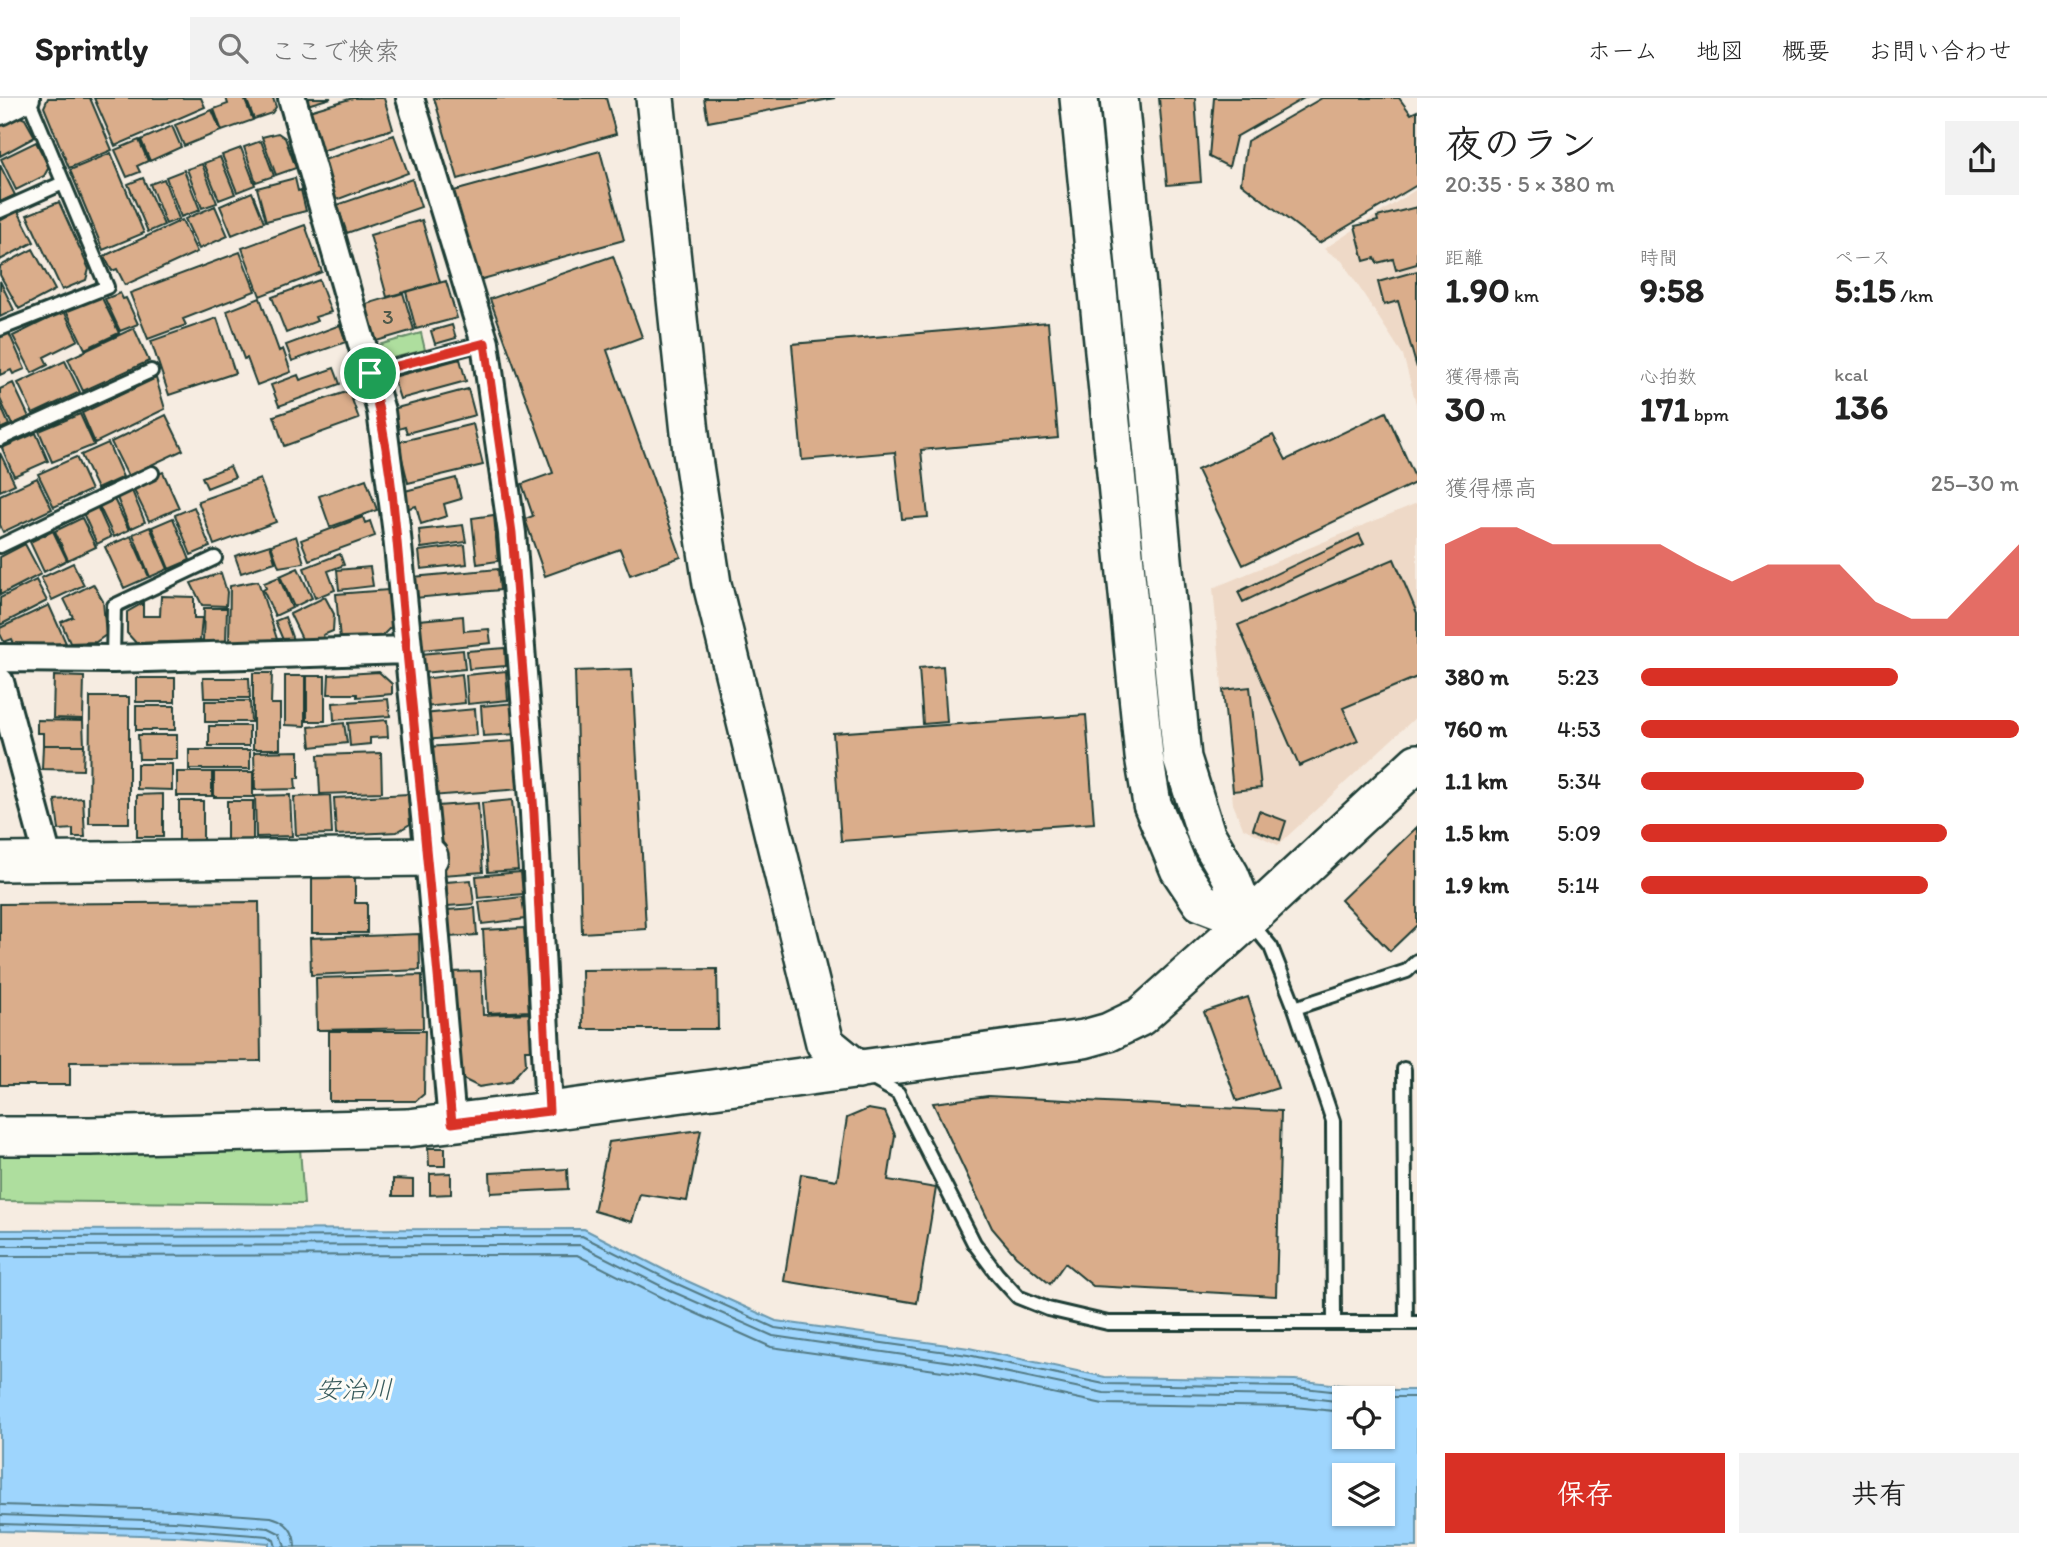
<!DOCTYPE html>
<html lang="ja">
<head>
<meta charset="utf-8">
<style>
  :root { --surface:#fff; --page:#f2f2f2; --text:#222; --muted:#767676; --line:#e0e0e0; --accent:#d93025 }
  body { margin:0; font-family:Itim,"Klee One",sans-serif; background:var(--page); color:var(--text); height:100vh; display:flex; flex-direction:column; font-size:26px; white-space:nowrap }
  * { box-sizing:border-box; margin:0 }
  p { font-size:23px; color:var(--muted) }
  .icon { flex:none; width:38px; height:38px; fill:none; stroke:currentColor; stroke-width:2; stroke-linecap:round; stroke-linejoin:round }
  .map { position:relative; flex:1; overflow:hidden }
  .drawer { display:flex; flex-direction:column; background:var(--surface); width:630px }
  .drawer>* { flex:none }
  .tools { position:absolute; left:1332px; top:1288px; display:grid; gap:14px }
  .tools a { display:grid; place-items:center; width:63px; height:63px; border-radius:0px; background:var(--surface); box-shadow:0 2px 5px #0004; font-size:35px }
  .pin { position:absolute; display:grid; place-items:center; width:60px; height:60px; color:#fff; margin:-30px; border:4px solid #fff; border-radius:50%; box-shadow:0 2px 7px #0007 }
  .round { display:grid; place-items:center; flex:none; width:74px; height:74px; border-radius:0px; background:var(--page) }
  .headline { display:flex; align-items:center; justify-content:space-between; height:119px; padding:0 28px }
  h1 { font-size:38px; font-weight:700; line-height:52px }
  .figures { display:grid; grid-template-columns:repeat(3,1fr); gap:10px; height:119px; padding:7px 28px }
  .figures div { display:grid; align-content:center }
  .figures b { font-size:35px; font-weight:700 }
  .figures small { font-size:19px; font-weight:400 }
  .figures p { font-size:19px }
  .chart { height:196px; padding:14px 28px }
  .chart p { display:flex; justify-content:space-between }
  .chart svg { width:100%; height:126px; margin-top:7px; fill:var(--accent); opacity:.7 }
  .button { display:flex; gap:14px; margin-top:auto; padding:14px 28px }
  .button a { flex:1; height:80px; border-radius:0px; background:var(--accent); color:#fff; font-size:28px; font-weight:700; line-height:80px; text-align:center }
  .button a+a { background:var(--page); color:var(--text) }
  ul { padding:0 28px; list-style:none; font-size:23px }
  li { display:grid; grid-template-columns:112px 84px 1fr; align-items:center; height:52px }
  li i { height:18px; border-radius:9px; background:var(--accent) }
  header { display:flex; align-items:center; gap:42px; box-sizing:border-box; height:98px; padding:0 35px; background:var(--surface); border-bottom:2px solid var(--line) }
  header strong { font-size:33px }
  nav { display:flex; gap:38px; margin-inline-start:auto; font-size:24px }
  .search { width:490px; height:63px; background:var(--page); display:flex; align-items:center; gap:18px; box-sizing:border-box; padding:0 24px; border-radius:0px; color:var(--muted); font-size:26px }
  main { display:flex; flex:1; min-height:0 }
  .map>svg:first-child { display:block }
  .built { fill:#eed9c7 }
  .green { fill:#aede9e; stroke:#668e69; stroke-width:2 }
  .water { fill:#9ed5fd; stroke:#6b98ad; stroke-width:2; fill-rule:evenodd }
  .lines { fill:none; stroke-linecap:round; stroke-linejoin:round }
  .shore { stroke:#527a84; stroke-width:2 }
  .building { fill:#daad8b; stroke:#1f3d34; stroke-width:2 }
  .lane-casing { stroke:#1f3d34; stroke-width:18 }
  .street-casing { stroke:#1f3d34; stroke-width:32 }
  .secondary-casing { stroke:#1f3d34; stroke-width:42 }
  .lane { stroke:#fdfcf7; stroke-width:12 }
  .street { stroke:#fdfcf7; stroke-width:26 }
  .secondary { stroke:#fdfcf7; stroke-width:37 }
  .route-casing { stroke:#fff; stroke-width:14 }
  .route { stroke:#d93025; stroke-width:9 }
  .labels { text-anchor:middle; stroke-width:6; stroke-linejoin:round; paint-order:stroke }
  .number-label { font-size:21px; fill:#4e594a }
  .water-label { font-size:26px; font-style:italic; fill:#385b5c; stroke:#fdfcf7 }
</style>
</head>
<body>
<header>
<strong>Sprintly</strong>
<div class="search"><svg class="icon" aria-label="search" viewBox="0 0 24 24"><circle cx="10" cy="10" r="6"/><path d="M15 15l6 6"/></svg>ここで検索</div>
<nav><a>ホーム</a><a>地図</a><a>概要</a><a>お問い合わせ</a></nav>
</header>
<main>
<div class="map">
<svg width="1417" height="1449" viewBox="0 0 1417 1449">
  <rect width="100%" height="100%" fill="#f6ece1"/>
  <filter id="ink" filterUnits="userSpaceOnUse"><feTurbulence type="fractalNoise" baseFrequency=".0143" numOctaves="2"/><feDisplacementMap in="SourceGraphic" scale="14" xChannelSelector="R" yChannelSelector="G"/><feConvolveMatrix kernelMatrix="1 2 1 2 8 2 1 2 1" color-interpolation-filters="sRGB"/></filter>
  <g filter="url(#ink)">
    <path class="built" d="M1417 91V309L1403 257 1342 163 1324 151Z
      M1417 405V618L1278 747 1243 730 1233 706 1213 490Z"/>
    <path class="green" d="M421 235 425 252 385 262 379 259 375 248Z
      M300 1050 304 1106 0 1103V1054Z"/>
    <path class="water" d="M584 1131 676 1178 776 1223 969 1250 1105 1279 1295 1282 1386 1292H1417V1449H269V1445L174 1438 0 1433V1132ZM1344 1300H1382V1339H1344ZM1344 1377H1382V1416H1344Z"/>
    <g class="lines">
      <path class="shore" d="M0 1139 582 1138 673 1184 775 1230 968 1257 1104 1286 1295 1289 1385 1299H1417
        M0 1148 580 1147 669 1192 773 1238 966 1266 1104 1295 1294 1298 1344 1304
        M0 1158 577 1157 664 1201 771 1249 964 1276 1103 1306 1294 1309 1344 1314
        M0 1407 175 1412 271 1419C286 1423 295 1433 295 1449
        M0 1417 174 1423 269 1430 281 1436 285 1449
        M0 1426 174 1431 268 1438 274 1442 276 1449"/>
    </g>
    <path class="building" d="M48 0H90L112 52 69 70 44 9Z
      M94 0H201L205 9 115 48Z
      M226 0H244L253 22 222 33 214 11 228 6Z
      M246 0H273L276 9 272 15 254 21Z
      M304 0H331L307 7Z
      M353 0H384L393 31 321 53 309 13Z
      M434 0H606L616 36 458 81Z
      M704 0H835L708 24Z
      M1159 0H1195L1201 84 1167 87Z
      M1214 0H1304L1236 39 1229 69 1209 59Z
      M1322 0H1399L1411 16 1417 13V87L1319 145 1241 85 1247 43Z
      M212 12 221 33 184 48 175 27Z
      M16 17 25 21 35 39 0 58V25Z
      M172 28 181 49 150 63 141 42Z
      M278 35 285 40 296 70 276 77 262 39Z
      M394 37 408 75 336 102 321 63Z
      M139 42 148 63 137 68 140 74 127 79 115 52Z
      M261 43 274 78 256 84 244 49Z
      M36 44 49 69 44 78 16 92 1 61Z
      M241 50 255 87 237 94 222 57Z
      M600 53 624 142 479 182 454 93Z
      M111 55 144 135 103 152 70 72Z
      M220 59 235 96 219 102 204 65Z
      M202 66 217 105 202 110 187 71Z
      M0 67 15 97 0 104Z
      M184 72 200 112 181 119 166 79Z
      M143 80 164 127 148 134 128 86Z
      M295 80 298 93 301 92 306 113 266 123 257 90Z
      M164 81 179 121 166 126 150 86Z
      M412 81 421 109 347 135 337 107Z
      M252 94 264 124 232 137 220 108Z
      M59 104 89 171 86 182 62 192 27 117Z
      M215 108 228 138 199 151 185 121Z
      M1417 109V166L1396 172 1393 161 1377 165 1375 160 1364 163 1355 128 1378 123 1377 119Z
      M18 113 34 144 0 162V123Z
      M182 122 197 154 125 187 117 171 112 173 104 158Z
      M422 122 440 184 387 199 370 137Z
      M305 127 322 174 260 198 242 150Z
      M33 151 55 192 19 211 0 177V168Z
      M240 154 255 193 183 221 186 227 148 241 130 195Z
      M613 158 642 239 607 252 681 459 630 477 620 451 545 478 525 421 533 418 522 386 553 375 490 201Z
      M1417 173V270L1398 203 1384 207 1378 184Z
      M319 182 331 214 315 219 317 223 286 235 272 199Z
      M0 183 14 212 0 219Z
      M446 183 457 220 416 231 406 194Z
      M120 195 123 201 126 200 138 226 120 233 105 201Z
      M403 195 414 232 373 244 363 207Z
      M100 196 119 235 85 251 66 212Z
      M260 200 279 253 283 251 291 274 257 287 247 260 244 261 227 213Z
      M64 213 78 242 44 259 48 267 32 275 13 238Z
      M217 220 235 275 169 297 151 243Z
      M1048 224 1058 340 921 352 928 419 902 421 895 354 802 362 792 246Z
      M340 227 346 244 292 263 286 247Z
      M452 227 456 240 435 246 431 233Z
      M134 230 149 263 83 293 68 261Z
      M9 235 25 271 13 276 11 272 0 277V239Z
      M460 261 466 283 400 301 393 279Z
      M65 263 80 294 33 316 18 285Z
      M334 270 340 286 279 308 271 287 298 277 300 282Z
      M156 280 165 311 95 345 82 315Z
      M13 285 29 319 12 327 0 301V291Z
      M468 291 475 317 407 335 405 329 395 332 389 312Z
      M349 293 359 321 284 348 274 318Z
      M0 306 9 327 0 331Z
      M1386 314 1417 384 1243 467 1197 372 1273 337 1286 362Z
      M80 316 94 347 52 364 39 333Z
      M166 317 183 352 128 378 111 344Z
      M473 326 483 367 408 385 398 344Z
      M36 335 48 363 14 378 2 350Z
      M108 345 123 379 97 391 81 357Z
      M0 355 15 386 0 393Z
      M76 359 91 392 54 409 38 376Z
      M230 368 235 379 207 390 202 379Z
      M163 374 179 410 149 423 132 388Z
      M37 380 52 411 3 434 0 427V397Z
      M456 380 461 401 444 406 447 418 421 426 416 408 406 411 401 394Z
      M260 381 276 424 214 447 198 403Z
      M366 381 377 412 330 429 319 398Z
      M130 388 145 424 130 431 115 395Z
      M113 399 129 432 114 439 98 406Z
      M96 406 111 439 97 446 82 413Z
      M194 409 210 449 191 457 175 417Z
      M494 417 498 463 477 466 472 420Z
      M363 419 365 425 370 423 375 438 309 462 301 442Z
      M82 420 96 449 68 462 55 433Z
      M173 420 190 462 169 471 152 429Z
      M463 427 466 444 421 450 419 432Z
      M150 429 168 471 150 479 133 436Z
      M53 433 67 462 44 474 30 444Z
      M1359 436 1364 446 1243 504 1238 494Z
      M131 438 149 479 124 490 105 449Z
      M296 438 304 465 279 469 271 447Z
      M25 446 41 476 0 497V459Z
      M270 447 275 464 241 475 235 458Z
      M465 447 467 466 421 471 419 453Z
      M340 456 344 467 328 473 335 492 315 500 304 470Z
      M1394 461 1417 515V579L1343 610 1358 643 1299 668 1238 527Z
      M73 465 84 487 52 502 41 480Z
      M370 469 373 488 339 492 337 472Z
      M298 470 312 500 294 509 280 478Z
      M498 471 500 492 415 500 413 479Z
      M221 475 227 494 226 508 202 507 191 485Z
      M279 479 292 510 275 518 263 492 266 490 264 485Z
      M36 482 47 503 0 527V500Z
      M258 483 278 544 229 546 230 488Z
      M93 486 103 503 106 537 96 544 70 545 61 524 73 519 64 501Z
      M388 492 393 527 381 539 340 542 336 496Z
      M161 498 194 499V520H202L200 543 136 545 127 535V514L143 505V518H160Z
      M325 499 334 516 333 533 323 537 324 541 303 543 290 516Z
      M49 507 66 545 15 548 12 541 4 544 0 536V530Z
      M204 510H227L226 543 203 544Z
      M463 518 464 533 489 531 491 545 422 552 419 522Z
      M285 519 293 542H283L275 523Z
      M505 550 506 568 469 571 467 553Z
      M463 552 465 571 422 575 421 556Z
      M943 568 947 624 923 626 919 570Z
      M632 571 646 831 582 835 575 573Z
      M506 573 508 602 468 606 466 577Z
      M379 574 392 586V596L357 599V596H328L329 577Z
      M253 575H272L271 606H280V651H253Z
      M462 576 465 605 424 609 422 581Z
      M54 578 84 579 83 621 53 620Z
      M285 578H305V628L285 627Z
      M307 578H325V623H307Z
      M136 580H175V604H136Z
      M203 580H249L250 600H204Z
      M1250 589 1261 690 1233 693 1223 592Z
      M90 599H129V725H89Z
      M388 601 390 618 334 622 333 605Z
      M205 603H250L251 624H205Z
      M516 605 518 636 483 638 481 608Z
      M136 608H175V632H136Z
      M475 611 477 637 426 642 423 616Z
      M1086 617 1094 725 841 743 833 635Z
      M37 622 83 623 84 647H43V635H37Z
      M387 622 388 639 370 640V646L350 648 348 625Z
      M344 625 347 645 311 649 309 629Z
      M209 628H249V648H209Z
      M138 637H177V661H139Z
      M516 643 520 691 431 698 427 649Z
      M43 647H84L83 672 42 671Z
      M189 652H250V671H189Z
      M299 653V680H295L296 691 255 692 254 654Z
      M381 655 382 694 320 696 318 657Z
      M137 666H172V692L137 691Z
      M177 674H212V698H177Z
      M214 674H253V699H214Z
      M163 696V739H137V697Z
      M408 696 410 726 397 734 336 737 334 700Z
      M290 697 292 738 256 739 255 698Z
      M330 697 332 736 296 737 294 699Z
      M83 700 85 739H73V731L59 732 55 702Z
      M512 702 518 772 488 774 482 705Z
      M179 703H203V742H179Z
      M227 703H253V742H227Z
      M478 705 483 774 443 777 437 708Z
      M1259 713 1286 723 1280 742 1253 731Z
      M1417 729V827L1390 853 1341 802Z
      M521 774 523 796 478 800 476 778Z
      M312 780H355V805H367V835H312Z
      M471 782 474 806 448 808 446 784Z
      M522 799 525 821 482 826 479 804Z
      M259 804 261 963 70 964V987H0V806Z
      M475 810 477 837 449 839 447 812Z
      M524 830 529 913 488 915 483 832Z
      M419 836 420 872 311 877 310 840Z
      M717 871 718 931H583L582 872Z
      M481 873 483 917 533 915V952H525L526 966 510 984 479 989 457 978 449 874Z
      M422 877 423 930 317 932 316 880Z
      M1248 899 1278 990 1237 1003 1204 914Z
      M329 933H425L424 996 416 1003H329Z
      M988 998 1281 1013 1276 1198 1093 1188 1065 1165 1050 1186 1016 1158 992 1130 933 1005Z
      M868 1011 885 1014 895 1037 888 1082 936 1090 917 1205 784 1183 801 1076 837 1082 847 1020Z
      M701 1032 687 1103 640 1096 632 1124 594 1113 609 1044Z
      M428 1050H445V1068H429Z
      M567 1071 568 1091 491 1095 490 1075Z
      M451 1075V1096L430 1097V1076Z
      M393 1081 413 1082V1098H393Z"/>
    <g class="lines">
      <g class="lane-casing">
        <path id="lane" d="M0 113 63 85
          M0 231 107 189 28 0
          M370 275 485 245
          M0 341 151 273
          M0 448 152 375
          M113 561 114 508 215 460
          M1251 825 1271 849 1295 910 1333 1023 1334 1225
          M1295 910 1407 873 1417 863
          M1404 971 1406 1225
          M871 980 898 995 974 1145 997 1176 1018 1199 1048 1211 1108 1225H1417"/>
      </g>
      <g class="street-casing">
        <path id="street" d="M292 0 381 313 396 428 429 759 452 1025
          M410 0 485 245 512 435 534 715 549 1013
          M0 13 26 0
          M0 560 113 561 407 552
          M0 584 49 764"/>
      </g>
      <g class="secondary-casing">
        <path id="secondary" d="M655 0 692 354 712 486 825 945 858 972
          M1079 0 1144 658 1152 706 1179 771 1201 804 1248 822
          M1119 0 1182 660 1206 736 1230 777 1248 822
          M0 764 429 759
          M0 1038H90L408 1030 549 1013 1084 941 1109 934 1140 919 1248 822 1417 665"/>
      </g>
      <use href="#lane" class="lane"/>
      <use href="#street" class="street"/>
      <use href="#secondary" class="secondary"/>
    </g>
  </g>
  <g class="lines" filter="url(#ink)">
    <g class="route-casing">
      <path id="route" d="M485 245 512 435 534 715 549 1013 452 1025C438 868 422 711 407 554 397 461 395 365 370 275Z"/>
    </g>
    <use href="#route" class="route"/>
  </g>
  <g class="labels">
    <g class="number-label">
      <text x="388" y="226">3</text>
    </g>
    <g class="water-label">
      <text x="354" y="1300">安治川</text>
    </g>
  </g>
</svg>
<div class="tools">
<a><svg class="icon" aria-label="locate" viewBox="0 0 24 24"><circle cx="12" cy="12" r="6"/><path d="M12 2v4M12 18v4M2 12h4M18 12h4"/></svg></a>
<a><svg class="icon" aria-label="layers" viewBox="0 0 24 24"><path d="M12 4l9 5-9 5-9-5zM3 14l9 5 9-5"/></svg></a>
</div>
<div class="pin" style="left:370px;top:275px;background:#1e9e55"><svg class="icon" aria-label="arrive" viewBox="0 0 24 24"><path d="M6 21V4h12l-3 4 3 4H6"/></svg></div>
</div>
<section class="drawer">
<div class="headline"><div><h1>夜のラン</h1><p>20:35 · 5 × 380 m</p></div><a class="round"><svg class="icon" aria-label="share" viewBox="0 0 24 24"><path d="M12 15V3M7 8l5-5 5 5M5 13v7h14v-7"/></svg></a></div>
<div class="figures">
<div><p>距離</p><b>1.90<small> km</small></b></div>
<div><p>時間</p><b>9:58</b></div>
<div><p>ペース</p><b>5:15<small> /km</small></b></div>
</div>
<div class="figures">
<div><p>獲得標高</p><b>30<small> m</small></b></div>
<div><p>心拍数</p><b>171<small> bpm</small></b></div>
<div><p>kcal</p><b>136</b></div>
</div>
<div class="chart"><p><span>獲得標高</span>25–30 m</p>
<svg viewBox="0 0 160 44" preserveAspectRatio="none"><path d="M0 44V12L10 6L20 6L30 12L40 12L50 12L60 12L70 19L80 25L90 19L100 19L110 19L120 32L130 38L140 38L150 25L160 12V44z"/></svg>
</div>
<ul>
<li><b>380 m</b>5:23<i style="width:68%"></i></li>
<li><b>760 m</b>4:53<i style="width:100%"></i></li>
<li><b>1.1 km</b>5:34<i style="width:59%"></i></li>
<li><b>1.5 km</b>5:09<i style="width:81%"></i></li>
<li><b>1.9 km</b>5:14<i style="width:76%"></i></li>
</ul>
<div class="button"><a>保存</a><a>共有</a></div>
</section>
</main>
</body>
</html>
